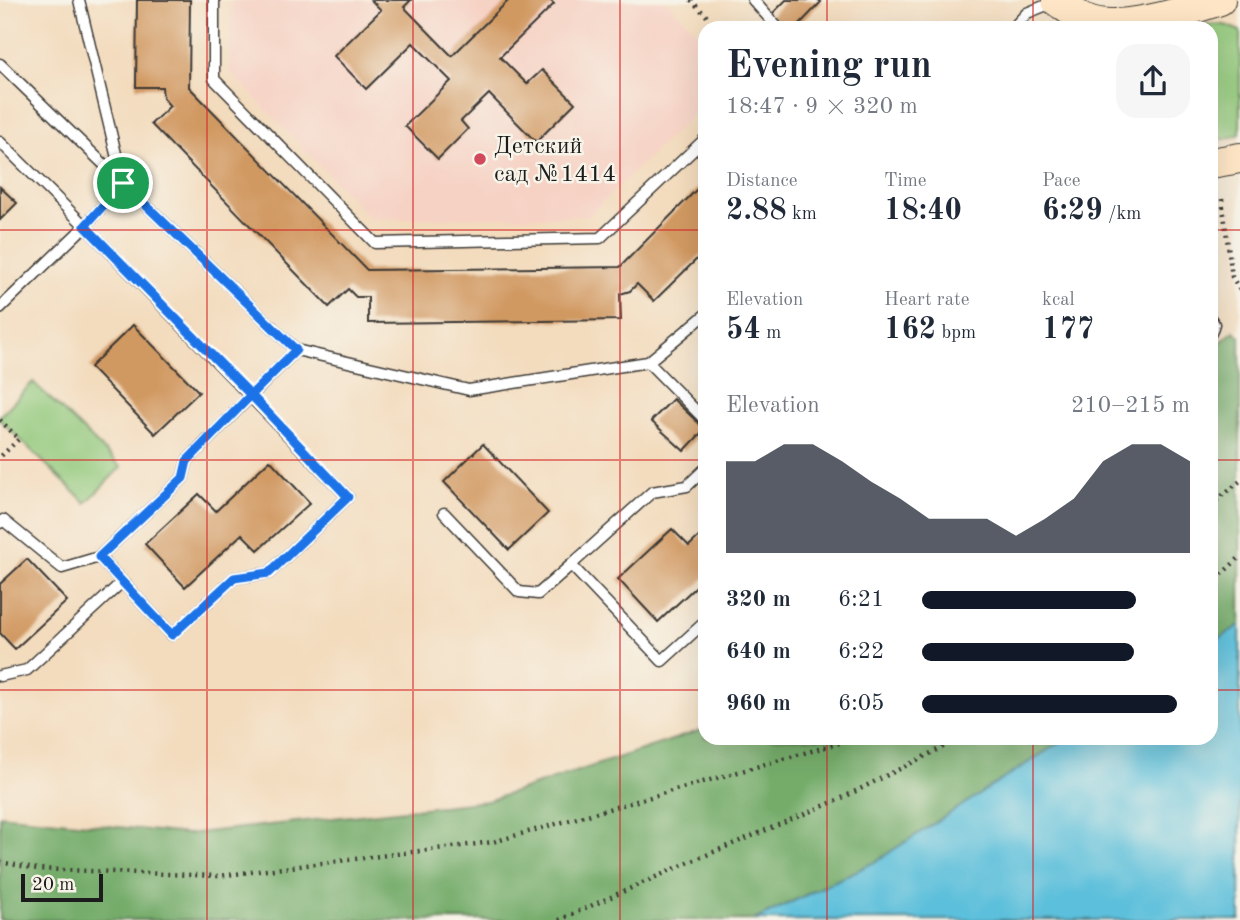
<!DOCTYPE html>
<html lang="en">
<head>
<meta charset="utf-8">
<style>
  :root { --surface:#fff; --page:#f6f6f7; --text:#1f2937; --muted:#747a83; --accent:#111827 }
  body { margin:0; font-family:"Old Standard TT",serif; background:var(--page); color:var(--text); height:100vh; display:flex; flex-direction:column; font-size:26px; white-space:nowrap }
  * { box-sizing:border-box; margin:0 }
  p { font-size:23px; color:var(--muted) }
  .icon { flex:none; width:38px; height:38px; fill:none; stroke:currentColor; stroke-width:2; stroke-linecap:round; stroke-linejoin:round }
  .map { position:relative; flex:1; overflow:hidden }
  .side { position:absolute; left:698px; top:21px; width:520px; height:724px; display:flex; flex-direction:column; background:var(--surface); border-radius:21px; box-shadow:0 7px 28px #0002 }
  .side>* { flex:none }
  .scale { position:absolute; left:21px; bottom:18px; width:82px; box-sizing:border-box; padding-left:7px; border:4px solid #1c1c1c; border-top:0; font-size:19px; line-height:24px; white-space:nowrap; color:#1c1c1c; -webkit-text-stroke:5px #f7f3e8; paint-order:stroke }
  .pin { position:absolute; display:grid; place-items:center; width:60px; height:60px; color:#fff; margin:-30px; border:4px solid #fff; border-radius:50%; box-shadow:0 2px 7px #0007 }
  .round { display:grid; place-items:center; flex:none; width:74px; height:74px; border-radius:21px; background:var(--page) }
  .overview { display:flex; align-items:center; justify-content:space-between; height:119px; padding:0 28px }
  h1 { font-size:38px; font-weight:700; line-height:52px }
  .stats { display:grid; grid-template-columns:repeat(3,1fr); gap:10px; height:119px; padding:7px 28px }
  .stats div { display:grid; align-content:center }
  .stats b { font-size:30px; font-weight:700 }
  .stats small { font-size:19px; font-weight:400 }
  .stats p { font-size:19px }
  .chart { height:196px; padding:14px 28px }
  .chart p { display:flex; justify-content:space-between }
  .chart svg { width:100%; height:126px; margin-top:7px; fill:var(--accent); opacity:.7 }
  ul { padding:0 28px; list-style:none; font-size:23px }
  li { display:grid; grid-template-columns:112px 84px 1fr; align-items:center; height:52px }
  li i { height:18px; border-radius:9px; background:var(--accent) }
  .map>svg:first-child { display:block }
  .built { fill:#f6d2c4 }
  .green { fill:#91c77a; stroke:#56724b; stroke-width:2 }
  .forest { fill:#74ac6a; stroke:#486443; stroke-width:2 }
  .water { fill:#5cbfdb; stroke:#3c6e7c; stroke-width:2 }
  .building { fill:#d19962 }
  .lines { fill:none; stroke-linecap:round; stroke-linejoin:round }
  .lane-casing { stroke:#3c3934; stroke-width:13 }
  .secondary-casing { stroke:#3c3934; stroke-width:32 }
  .path { stroke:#3c3934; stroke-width:4.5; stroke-dasharray:2 5; stroke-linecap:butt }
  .lane { stroke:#fff; stroke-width:10 }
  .secondary { stroke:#fde5c5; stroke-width:30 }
  .route-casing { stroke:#fff; stroke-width:14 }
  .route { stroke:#1a73e8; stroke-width:9 }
  .grid { fill:none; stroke:#d62828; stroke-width:2; stroke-opacity:0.55 }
  .poi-dot { fill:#d1495b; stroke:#f7f3e8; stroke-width:2.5 }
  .labels { text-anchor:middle; stroke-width:5; stroke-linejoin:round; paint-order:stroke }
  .poi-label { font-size:24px; fill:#1c1c1c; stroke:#f7f3e8; text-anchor:start }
</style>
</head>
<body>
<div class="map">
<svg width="1240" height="920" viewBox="0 0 1240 920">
  <rect width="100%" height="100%" fill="#f7f3e8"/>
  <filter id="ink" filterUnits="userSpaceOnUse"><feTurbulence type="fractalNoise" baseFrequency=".0143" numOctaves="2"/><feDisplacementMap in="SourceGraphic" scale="14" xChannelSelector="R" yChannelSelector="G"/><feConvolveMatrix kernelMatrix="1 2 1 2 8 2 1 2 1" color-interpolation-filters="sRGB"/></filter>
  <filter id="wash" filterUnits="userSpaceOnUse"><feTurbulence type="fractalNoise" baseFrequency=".00686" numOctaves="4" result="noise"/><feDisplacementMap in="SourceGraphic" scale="28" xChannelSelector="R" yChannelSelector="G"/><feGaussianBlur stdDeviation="1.57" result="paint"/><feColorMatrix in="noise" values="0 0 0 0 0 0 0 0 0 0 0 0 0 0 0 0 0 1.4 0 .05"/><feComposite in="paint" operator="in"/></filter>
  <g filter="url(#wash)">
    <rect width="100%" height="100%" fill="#f3dbbd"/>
    <path class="built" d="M231 0H665L705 40V103L588 216 371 219 230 72Z"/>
    <path class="green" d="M1207 24 1225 25 1240 31V134L1229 138 1211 141V28H1191Z
      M33 382 121 467 86 503 0 420V416Z"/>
    <path class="forest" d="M1234 331 1240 336V625L1211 644V350Z
      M705 729V738L1065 739 873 863 754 920H0V815L187 834 487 801Z"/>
    <path class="water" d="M1240 625V920H754L873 863 1065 739 1211 738V644Z"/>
    <g id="blocks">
      <path class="building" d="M137 0H190L189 87 367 270 620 267 705 181V251L654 301 637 284 630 291 620 294 621 320 368 323V297H356L348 289 329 307 151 124 170 106 163 98 162 87H136Z
        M371 0H411L404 7 452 56 509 0H550L554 4 500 57 527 84 542 70 575 103 536 142 489 94 461 121 468 129 438 159 405 126 451 81 413 43 366 89 334 56 381 10Z
        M786 0H819L821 2 796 28H782L770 16Z
        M0 187 17 203 0 220Z
        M133 325 199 392 155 434 90 367Z
        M673 399 705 429 684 451 651 421Z
        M483 444 548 513 509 550 444 482Z
        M270 460 310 503 258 550 242 534 185 587 145 544 199 494 216 511Z
        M672 529 689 546 705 531V578L658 622 618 579Z
        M27 559 67 601 15 649 0 633V584Z"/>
    </g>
  </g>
  <g filter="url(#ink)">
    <use href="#blocks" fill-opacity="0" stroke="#3c3934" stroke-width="2"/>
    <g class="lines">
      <g class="lane-casing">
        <path id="lane" d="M214 0V79L375 243 600 238 705 139
          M753 0 778 28
          M1013 28 1027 13 1054 2
          M0 64 296 350 469 390 648 362 705 315
          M0 142 85 226 348 497 269 573 234 578 172 635 99 557 62 568 3 520 0 523
          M0 308 85 226 123 183 79 0
          M1211 319 1214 324 1211 333
          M648 362 705 420
          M705 469 687 486 652 492 571 565 662 661 705 622
          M444 513 519 592 538 594 571 565
          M99 557 183 478 187 461 296 350
          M0 676 27 670 122 582"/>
      </g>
      <g class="secondary-casing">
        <path id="secondary" d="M1057 1C1066 7 1075 15 1085 19 1118 34 1186 11 1220 0
          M1211 163 1240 158"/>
      </g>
      <path class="path" d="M691 0 718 28
        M1222 199 1232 277 1240 290
        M0 420 19 439 0 457
        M1211 505 1240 481
        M1211 584 1240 557
        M0 862 37 869 218 876 493 842 843 742 847 738
        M559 920 685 864 840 799 961 738"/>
      <use href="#lane" class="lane"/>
      <use href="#secondary" class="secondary"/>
    </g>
  </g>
  <g class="lines" filter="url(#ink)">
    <g class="route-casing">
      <path id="route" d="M123 183 85 226 251 395 187 461 183 478 99 557 172 635 234 578 269 573 348 497 251 395 296 350 123 183"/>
    </g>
    <use href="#route" class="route"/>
  </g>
  <path class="grid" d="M207 0V920M413 0V920M620 0V920M827 0V28M1033 0V28M0 230H705M1211 230H1240M0 460H705M1211 460H1240M0 690H705M1211 690H1240M827 738V920M1033 738V920"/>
  <circle class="poi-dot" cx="480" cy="159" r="7"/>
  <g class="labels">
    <g class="poi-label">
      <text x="494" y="153">Детский<tspan x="494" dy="28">сад №1414</tspan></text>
    </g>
  </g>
</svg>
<div class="scale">20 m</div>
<div class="pin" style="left:123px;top:183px;background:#1e9e55"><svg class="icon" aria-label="arrive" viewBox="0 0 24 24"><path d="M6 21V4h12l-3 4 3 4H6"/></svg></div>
<section class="side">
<div class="overview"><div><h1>Evening run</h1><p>18:47 · 9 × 320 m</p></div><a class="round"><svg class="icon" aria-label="share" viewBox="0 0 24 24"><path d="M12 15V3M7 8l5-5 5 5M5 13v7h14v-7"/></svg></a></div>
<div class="stats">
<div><p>Distance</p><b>2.88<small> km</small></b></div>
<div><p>Time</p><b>18:40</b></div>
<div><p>Pace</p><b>6:29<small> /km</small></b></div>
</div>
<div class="stats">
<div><p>Elevation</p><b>54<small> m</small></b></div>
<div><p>Heart rate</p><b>162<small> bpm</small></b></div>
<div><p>kcal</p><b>177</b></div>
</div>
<div class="chart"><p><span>Elevation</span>210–215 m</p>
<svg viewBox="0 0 160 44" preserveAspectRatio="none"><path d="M0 44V12L10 12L20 6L30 6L40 12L50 19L60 25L70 32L80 32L90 32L100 38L110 32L120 25L130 12L140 6L150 6L160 12V44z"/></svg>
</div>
<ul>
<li><b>320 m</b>6:21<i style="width:80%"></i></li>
<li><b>640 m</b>6:22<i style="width:79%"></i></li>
<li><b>960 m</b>6:05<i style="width:95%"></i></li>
</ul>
</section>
</div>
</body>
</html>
